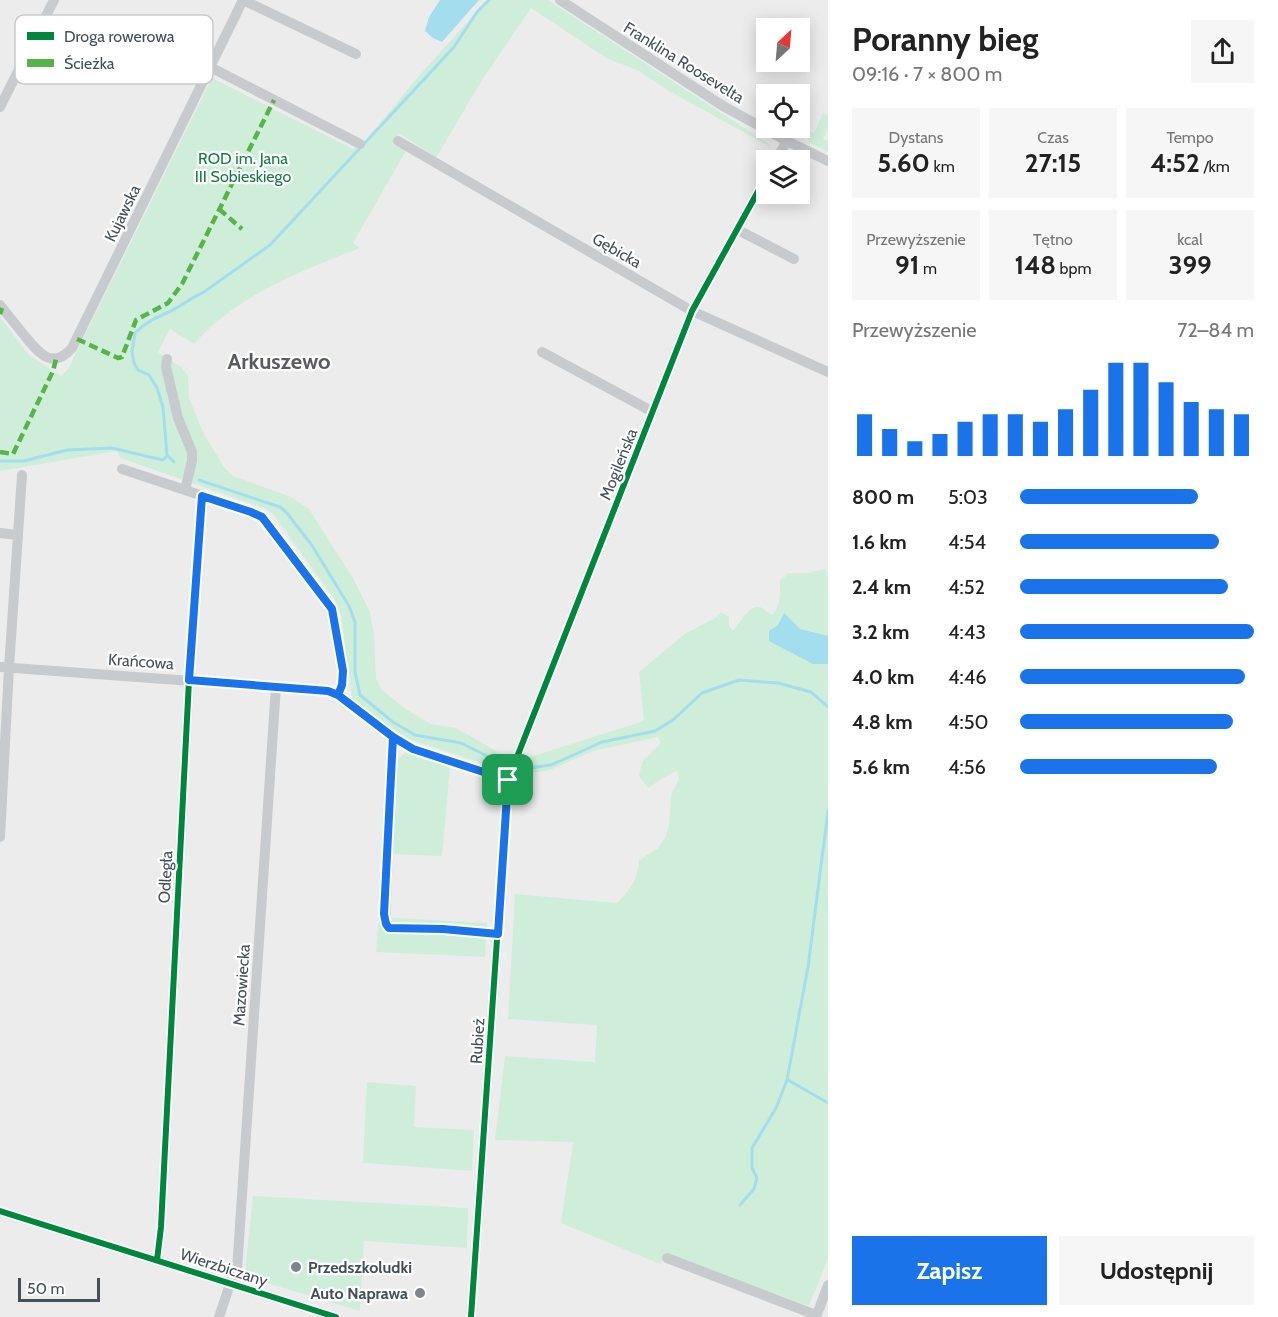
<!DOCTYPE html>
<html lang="pl">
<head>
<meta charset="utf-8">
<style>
  :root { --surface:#fff; --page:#f6f6f6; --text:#222; --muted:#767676; --accent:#1a73e8 }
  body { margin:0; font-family:Cabin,sans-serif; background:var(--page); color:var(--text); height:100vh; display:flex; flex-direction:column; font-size:22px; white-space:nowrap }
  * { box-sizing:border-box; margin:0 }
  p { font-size:20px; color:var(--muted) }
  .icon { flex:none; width:33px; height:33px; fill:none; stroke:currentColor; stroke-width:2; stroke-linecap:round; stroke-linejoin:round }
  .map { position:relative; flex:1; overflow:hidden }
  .panel { display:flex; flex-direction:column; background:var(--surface); width:450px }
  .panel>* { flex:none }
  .needle { width:39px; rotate:26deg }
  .controls { position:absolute; left:756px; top:18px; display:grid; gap:12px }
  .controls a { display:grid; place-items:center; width:54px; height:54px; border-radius:0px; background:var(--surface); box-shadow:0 3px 15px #0003; font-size:30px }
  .scale { position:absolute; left:18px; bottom:15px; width:82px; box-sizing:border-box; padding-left:6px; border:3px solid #434f59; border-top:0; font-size:16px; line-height:21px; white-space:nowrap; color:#434f59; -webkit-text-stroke:4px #fff; paint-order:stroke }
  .pin { position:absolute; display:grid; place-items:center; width:51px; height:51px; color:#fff; margin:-26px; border-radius:12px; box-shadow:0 3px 9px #0006 }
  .round { display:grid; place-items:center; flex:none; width:63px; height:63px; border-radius:0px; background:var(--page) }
  .headline { display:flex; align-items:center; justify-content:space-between; height:102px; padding:0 24px }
  h1 { font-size:33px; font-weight:800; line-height:45px }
  .metrics { display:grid; grid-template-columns:repeat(3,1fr); gap:9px; height:102px; padding:6px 24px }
  .metrics div { display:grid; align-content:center; border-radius:0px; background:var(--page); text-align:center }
  .metrics b { font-size:26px; font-weight:800 }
  .metrics small { font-size:16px; font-weight:400 }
  .metrics p { font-size:16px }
  .chart { height:168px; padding:12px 24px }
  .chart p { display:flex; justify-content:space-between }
  .chart svg { width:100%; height:108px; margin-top:6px; stroke:var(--accent); stroke-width:6 }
  .button { display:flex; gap:12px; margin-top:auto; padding:12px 24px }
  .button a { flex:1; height:69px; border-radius:0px; background:var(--accent); color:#fff; font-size:24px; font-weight:800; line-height:69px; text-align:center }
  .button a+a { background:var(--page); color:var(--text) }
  ul { padding:0 24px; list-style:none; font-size:20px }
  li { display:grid; grid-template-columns:96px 72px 1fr; align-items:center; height:45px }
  li i { height:15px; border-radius:8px; background:var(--accent) }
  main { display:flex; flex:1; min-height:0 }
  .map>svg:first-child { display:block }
  .green { fill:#cfeeda }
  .water { fill:#a2deed }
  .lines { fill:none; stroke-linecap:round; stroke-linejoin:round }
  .stream { stroke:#a2deed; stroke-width:3 }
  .minor { stroke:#c8cbcd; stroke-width:10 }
  .quiet { stroke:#57b448; stroke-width:4.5; stroke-dasharray:9 4.5; stroke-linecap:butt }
  .cycleway-casing { stroke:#fff; stroke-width:10 }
  .cycleway { stroke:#00873e; stroke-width:6 }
  .route-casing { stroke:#fff; stroke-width:12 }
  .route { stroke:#1a73e8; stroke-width:8 }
  .poi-dot { fill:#7e868c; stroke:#fff; stroke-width:2 }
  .labels { text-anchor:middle; stroke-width:4.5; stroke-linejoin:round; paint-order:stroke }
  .street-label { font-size:16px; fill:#434f59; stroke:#fff }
  .park-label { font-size:16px; fill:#147a46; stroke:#fff }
  .poi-label { font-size:16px; font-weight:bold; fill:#434f59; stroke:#fff; text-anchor:start }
  .district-label { font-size:22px; font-weight:bold; fill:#585c60; stroke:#fff }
  .key { fill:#fff; stroke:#c7cacd; stroke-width:1.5 }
  .key-label { font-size:16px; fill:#434f59 }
</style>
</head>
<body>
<main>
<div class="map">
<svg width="828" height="1317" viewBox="0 0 828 1317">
  <rect width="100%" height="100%" fill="#edecec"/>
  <path class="green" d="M487 0H548L766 142 772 148 669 91 637 70 606 58 531 8 482 80 436 158 399 133 392 144 406 151 353 243 360 248C301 271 237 295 194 344L170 329 158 352 181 367 188 376 189 398 204 434 224 467 233 476 291 497 309 509 353 578 370 612 374 634 376 679 382 690 407 710 431 724 456 728 505 756 500 769 405 738 352 699 341 615 335 600 273 514 264 508 120 458 117 451 0 471V317L29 355 61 376 68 369 212 78 353 149 367 139 417 78Z
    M823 113 828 115V129L823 139 828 141V152L809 142 807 136 809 131 814 133Z
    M825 569 828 573V1259L809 1306 665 1255 660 1264 561 1223 573 1142 495 1140 505 1056 595 1062 597 1025 508 1019 515 894 617 903C632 888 637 880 639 860L657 849 665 838 669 825 671 794 679 779 677 771C666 775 658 782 648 788L639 776 642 762 661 743 658 737 593 751 550 770 524 774 523 759 644 721 639 672 686 633 715 618 721 612 729 617V626L733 631C739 624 749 605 759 607 763 607 768 613 772 615 781 605 780 594 780 581L789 573H807Z
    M407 752 450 768 442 856 393 854 396 760Z
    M379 917 487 923 485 957 376 952Z
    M367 1082 416 1086 414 1127 474 1130 472 1171 363 1163Z
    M253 1196 468 1208 467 1248 364 1241 360 1311 250 1278 245 1272Z"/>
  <path class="water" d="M440 0H479L442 42 433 38 425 31 429 17Z
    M784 613 800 629 828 636V664H813L769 641V631L778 625Z"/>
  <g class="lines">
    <path class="stream" d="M0 461H24L67 450 112 448 163 460 167 456
      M174 462 167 455 163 407 157 388 149 375 138 370 134 363 132 352 135 333C146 322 157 317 171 311 183 305 192 297 204 292L270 245 454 47 477 12 489 0
      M199 480 280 507 286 512 311 544 349 606 355 622V672L360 695 393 722 415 735 461 743 505 765
      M521 769 551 765 602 742 655 731 673 720 702 693 739 680 778 683 811 692 828 707
      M788 1080 828 1103
      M740 1205 754 1189 757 1178 752 1168V1148L776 1108 787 1080 808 967 828 811"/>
    <path class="minor" d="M243 0 356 54
      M560 0 723 106 787 141 828 161
      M210 67 360 144
      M0 107 54 0
      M398 141 692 311 828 372
      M776 160 787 141
      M738 230 794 259
      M0 305C8 315 16 325 24 335 38 352 52 371 72 348L243 0
      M542 352 653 412
      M167 359 166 367 178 418 192 452V461L185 490
      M122 469 251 512 262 517 332 609 343 671V685L338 695
      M0 533 18 535
      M0 667 328 691 338 695 393 737 413 749 508 780
      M393 737 385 924 389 928 443 929 498 934
      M0 837 9 668 22 475
      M0 1211 336 1317
      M667 1258 816 1315
      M157 1260 161 1227 189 680 202 496
      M236 1285 276 686
      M219 1317 230 1284
      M471 1317 508 780 692 311 766 177
      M816 1317 828 1285"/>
    <path class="quiet" d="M219 209 242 229
      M0 314 2 308
      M77 339 118 358 122 357 136 320 168 303 182 284 274 100
      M0 452 13 454 53 371 56 359"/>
    <g class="cycleway-casing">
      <path id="cycleway" d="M0 1211 336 1317
        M157 1260 161 1227 189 680 202 496
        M471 1317 508 780 692 311 766 177"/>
    </g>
    <use href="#cycleway" class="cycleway"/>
  </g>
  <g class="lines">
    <g class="route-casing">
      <path id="route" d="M508 780 413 749 393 737 338 695 342 685 343 671 332 609 262 517 251 512 202 496 189 680 328 691 338 695 393 737 384 914 386 924 389 928 443 929 498 934 508 780"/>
    </g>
    <use href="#route" class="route"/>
  </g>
  <g class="poi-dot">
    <circle cx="296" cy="1267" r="6"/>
    <circle cx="420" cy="1293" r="6"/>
  </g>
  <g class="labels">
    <g class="street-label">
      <text transform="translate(684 62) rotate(32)" y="6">Franklina Roosevelta</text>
      <text transform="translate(122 213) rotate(-64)" y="6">Kujawska</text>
      <text transform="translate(617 250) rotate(30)" y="6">Gębicka</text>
      <text transform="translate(618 464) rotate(-68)" y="6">Mogileńska</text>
      <text transform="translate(141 661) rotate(4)" y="6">Krańcowa</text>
      <text transform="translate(165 877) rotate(-87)" y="6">Odległa</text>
      <text transform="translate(241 985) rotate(-86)" y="6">Mazowiecka</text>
      <text transform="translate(477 1041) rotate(-86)" y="6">Rubież</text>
      <text transform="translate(224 1267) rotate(18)" y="6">Wierzbiczany</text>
    </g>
    <g class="park-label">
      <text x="243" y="164">ROD im. Jana<tspan x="243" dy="18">III Sobieskiego</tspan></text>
    </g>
    <g class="poi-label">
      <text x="308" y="1273">Przedszkoludki</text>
      <text x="408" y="1299" text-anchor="end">Auto Naprawa</text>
    </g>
    <g class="district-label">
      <text x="279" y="369">Arkuszewo</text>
    </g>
  </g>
  <rect x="15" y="15" width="198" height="69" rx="9" class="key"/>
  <rect x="27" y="32" width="27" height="8" fill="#00873e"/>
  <rect x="27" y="59" width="27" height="8" fill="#57b448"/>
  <g class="key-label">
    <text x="64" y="42">Droga rowerowa</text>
    <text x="64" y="69">Ścieżka</text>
  </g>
</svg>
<div class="controls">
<a><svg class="needle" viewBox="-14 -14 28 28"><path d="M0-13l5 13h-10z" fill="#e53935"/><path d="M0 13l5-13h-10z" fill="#767676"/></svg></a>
<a><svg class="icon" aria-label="locate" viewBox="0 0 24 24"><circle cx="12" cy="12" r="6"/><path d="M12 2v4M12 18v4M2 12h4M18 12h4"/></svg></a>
<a><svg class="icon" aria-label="layers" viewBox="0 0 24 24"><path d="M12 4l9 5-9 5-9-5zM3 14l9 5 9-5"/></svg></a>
</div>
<div class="scale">50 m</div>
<div class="pin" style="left:508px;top:780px;background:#1e9e55"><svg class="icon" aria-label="arrive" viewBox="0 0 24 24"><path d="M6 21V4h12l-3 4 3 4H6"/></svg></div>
</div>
<section class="panel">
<div class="headline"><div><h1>Poranny bieg</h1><p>09:16 · 7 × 800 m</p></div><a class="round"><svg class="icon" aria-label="share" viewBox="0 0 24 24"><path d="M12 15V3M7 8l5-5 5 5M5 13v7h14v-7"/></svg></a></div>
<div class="metrics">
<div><p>Dystans</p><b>5.60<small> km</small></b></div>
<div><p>Czas</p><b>27:15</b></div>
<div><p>Tempo</p><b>4:52<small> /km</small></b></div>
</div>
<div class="metrics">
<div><p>Przewyższenie</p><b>91<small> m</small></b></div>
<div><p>Tętno</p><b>148<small> bpm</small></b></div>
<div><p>kcal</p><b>399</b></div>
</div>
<div class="chart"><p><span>Przewyższenie</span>72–84 m</p>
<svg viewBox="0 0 160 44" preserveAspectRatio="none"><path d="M5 44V27M15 44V33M25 44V38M35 44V35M45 44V30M55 44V27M65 44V27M75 44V30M85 44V25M95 44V17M105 44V6M115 44V6M125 44V14M135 44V22M145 44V25M155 44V27"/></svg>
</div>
<ul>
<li><b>800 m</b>5:03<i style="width:76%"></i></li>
<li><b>1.6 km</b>4:54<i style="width:85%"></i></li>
<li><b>2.4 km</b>4:52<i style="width:89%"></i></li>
<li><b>3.2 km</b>4:43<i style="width:100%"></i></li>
<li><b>4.0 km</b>4:46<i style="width:96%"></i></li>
<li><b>4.8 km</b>4:50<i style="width:91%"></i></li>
<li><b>5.6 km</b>4:56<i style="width:84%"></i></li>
</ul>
<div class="button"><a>Zapisz</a><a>Udostępnij</a></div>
</section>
</main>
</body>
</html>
